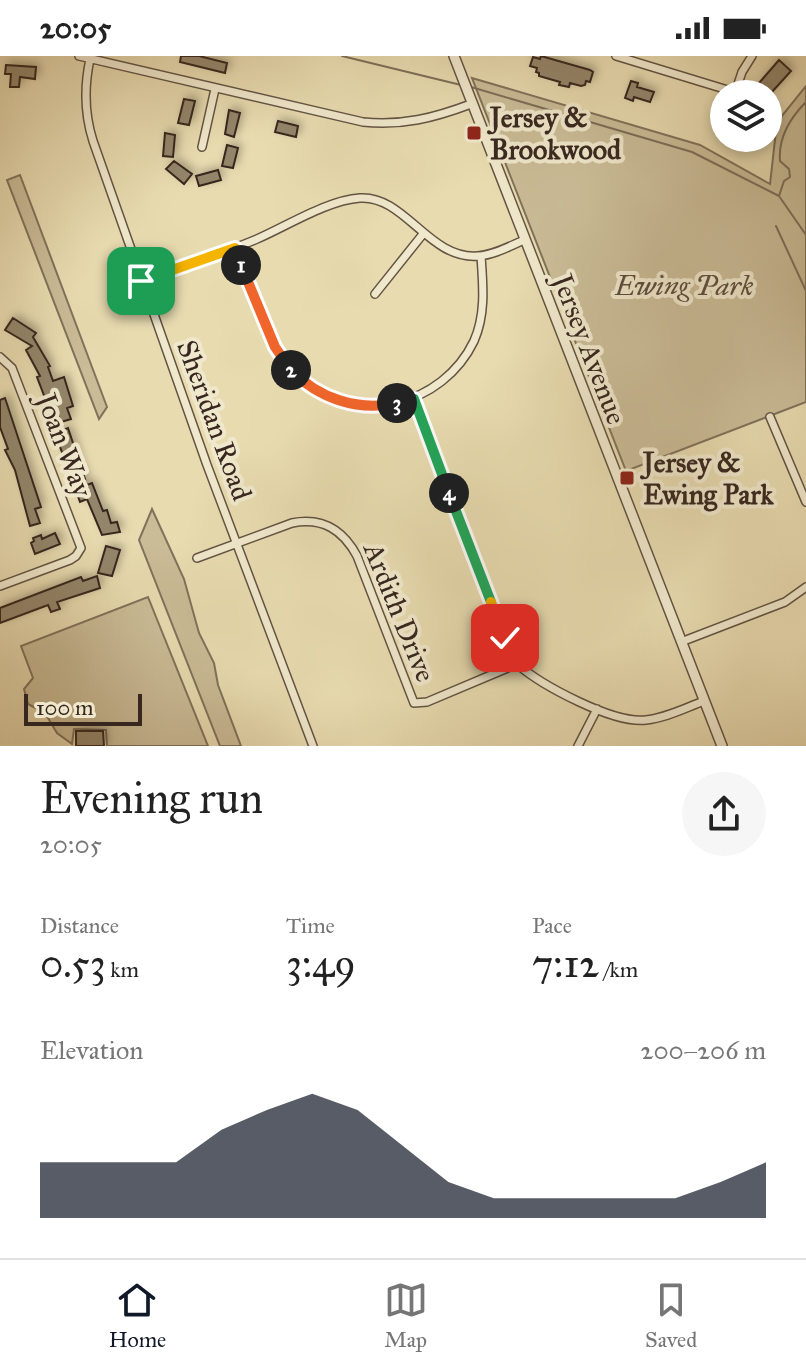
<!DOCTYPE html>
<html lang="en">
<head>
<meta charset="utf-8">
<style>
  :root { --surface:#fff; --page:#f6f6f6; --text:#222; --muted:#767676; --line:#e0e0e0; --accent:#111827 }
  body { margin:0; font-family:"IM FELL Great Primer",serif; background:var(--page); color:var(--text); height:100vh; display:flex; flex-direction:column; font-size:30px; white-space:nowrap }
  * { box-sizing:border-box; margin:0 }
  p { font-size:26px; color:var(--muted) }
  .icon { flex:none; width:44px; height:44px; fill:none; stroke:currentColor; stroke-width:2; stroke-linecap:round; stroke-linejoin:round }
  .map { position:relative; height:690px; overflow:hidden }
  .drawer { display:flex; flex-direction:column; background:var(--surface); flex:1 }
  .drawer>* { flex:none }
  .tools { position:absolute; left:710px; top:24px; display:grid; gap:16px }
  .tools a { display:grid; place-items:center; width:72px; height:72px; border-radius:50%; background:var(--surface); box-shadow:0 4px 12px #0003; font-size:40px }
  .scale { position:absolute; left:24px; bottom:20px; width:118px; box-sizing:border-box; padding-left:8px; border:4px solid #37271f; border-top:0; font-size:22px; line-height:28px; white-space:nowrap; color:#37271f; -webkit-text-stroke:6px #f0e8cc; paint-order:stroke }
  .pin { position:absolute; display:grid; place-items:center; width:68px; height:68px; color:#fff; margin:-34px; border-radius:16px; box-shadow:0 4px 12px #0006 }
  .km { position:absolute; width:40px; height:40px; margin:-20px; border-radius:50%; background:#222; color:#fff; font-size:22px; line-height:40px; text-align:center }
  .round { display:grid; place-items:center; flex:none; width:84px; height:84px; border-radius:42px; background:var(--page) }
  .summary { display:flex; align-items:center; justify-content:space-between; height:136px; padding:0 40px }
  h1 { font-size:44px; font-weight:600; line-height:60px }
  .stats { display:grid; grid-template-columns:repeat(3,1fr); gap:12px; height:136px; padding:8px 40px }
  .stats div { display:grid; align-content:center }
  .stats b { font-size:40px; font-weight:600 }
  .stats small { font-size:22px; font-weight:400 }
  .stats p { font-size:22px }
  .chart { height:224px; padding:16px 40px }
  .chart p { display:flex; justify-content:space-between }
  .chart svg { width:100%; height:144px; margin-top:8px; fill:var(--accent); opacity:.7 }
  .status { display:flex; justify-content:space-between; align-items:center; height:56px; padding:0 40px; background:var(--surface); direction:ltr }
  .status svg { height:22px; fill:currentColor }
  .menu { display:flex; justify-content:space-around; align-items:center; height:112px; border-top:2px solid var(--line); background:var(--surface); font-size:22px; color:var(--muted) }
  .menu a { display:grid; justify-items:center; gap:4px }
  .menu .selected { color:var(--accent) }
  .map>svg:first-child { display:block }
  .green { fill:#cabc97; stroke:#80725b; stroke-width:2 }
  .lines { fill:none; stroke-linecap:round; stroke-linejoin:round }
  .stream { stroke:#7d6e59; stroke-width:2 }
  .building { fill:#93856a; stroke:#37271f; stroke-width:2; filter:url(#shadow) }
  .minor-casing { stroke:#635443; stroke-width:10 }
  .tertiary-casing { stroke:#635443; stroke-width:12 }
  .minor { stroke:#f0e8cc; stroke-width:7 }
  .tertiary { stroke:#f0e8cc; stroke-width:9 }
  .split-1-casing { stroke:#fff; stroke-width:16 }
  .split-2-casing { stroke:#fff; stroke-width:16 }
  .split-3-casing { stroke:#fff; stroke-width:16 }
  .split-4-casing { stroke:#fff; stroke-width:16 }
  .split-5-casing { stroke:#fff; stroke-width:16 }
  .split-6-casing { stroke:#fff; stroke-width:16 }
  .split-1 { stroke:#f5b400; stroke-width:10 }
  .split-2 { stroke:#f0652b; stroke-width:10 }
  .split-3 { stroke:#f0652b; stroke-width:10 }
  .split-4 { stroke:#22a559; stroke-width:10 }
  .split-5 { stroke:#22a559; stroke-width:10 }
  .split-6 { stroke:#f5b400; stroke-width:10 }
  .poi-dot { fill:#8f2418; stroke:#f0e8cc; stroke-width:3 }
  .labels { text-anchor:middle; stroke-width:8; stroke-linejoin:round; paint-order:stroke }
  .poi-label { font-size:28px; font-weight:bold; fill:#37271f; stroke:#f0e8cc; text-anchor:start }
  .park-label { font-size:28px; font-style:italic; fill:#5c4c3d; stroke:#f0e8cc }
  .street-label { font-size:28px; fill:#37271f; stroke:#f0e8cc }
</style>
</head>
<body>
<div class="status"><b>20:05</b><svg viewBox="0 0 49 12"><path d="M0 12V9h3v3zM5 12V6h3v6zM10 12V3h3v9zM15 12V0h3v12zM26 1h20v11H26zM47 4h2v5h-2z"/></svg></div>
<div class="map">
<svg width="806" height="690" viewBox="0 0 806 690">
  <defs>
    <filter id="shadow"><feDropShadow dx="3.5" dy="-3.5" stdDeviation="4" flood-color="#0004"/></filter>
  </defs>
  <rect width="100%" height="100%" fill="#e8dbb0"/>
  <filter id="stains"><feTurbulence type="fractalNoise" baseFrequency=".0025" numOctaves="4"/><feColorMatrix values="0 0 0 0 .2 0 0 0 0 .09 0 0 0 0 .02 0 0 0 .5 -.17"/></filter>
  <radialGradient id="worn" r=".72"><stop offset=".6" stop-color="#630" stop-opacity="0"/><stop offset="1" stop-color="#630" stop-opacity=".3"/></radialGradient>
  <path class="green" d="M472 22 700 89 770 128 777 66 806 30V346L626 415Z
    M20 119 107 351 99 363 7 124Z
    M152 453 184 523 199 577 214 607 218 629 241 690H220L139 484Z
    M148 541 208 690H107L106 674 74 673 72 688 57 677 45 657 28 648 24 633 33 622 21 590Z"/>
  <g class="lines">
    <path class="stream" d="M342 0 461 29
      M471 31 692 96 779 140 806 179
      M779 140 784 125 790 121 789 113 780 105C778 81 790 62 806 46
      M776 170 806 235"/>
  </g>
  <path class="building" d="M181 0H199L227 7 225 17 180 6Z
    M541 0 590 14 593 16 590 26 586 25 585 29 581 30 570 27 569 31 559 29 560 26 539 20V17L536 16 537 12 530 10 533 1 540 3Z
    M779 4 791 15 771 37 759 27Z
    M6 9 36 11 35 23 20 21 19 31H10L11 18H5Z
    M631 25 638 27 637 31 654 36 650 46 634 41 633 45 625 42Z
    M184 43 195 45 189 69 178 67Z
    M229 54 240 57 234 81 225 78Z
    M278 65 298 70 296 81 275 76Z
    M165 77 175 79 173 101 163 100Z
    M227 89 238 92 233 112 222 110Z
    M174 105 192 118 184 128 166 113Z
    M218 114 221 124 199 130 196 120Z
    M13 262 36 277 33 281 50 310 48 311 53 325 64 321 73 350 67 352 71 363 61 366 58 359 49 362 45 351 48 350 37 321 40 320 26 294 32 290 5 274Z
    M5 342 41 451 35 453 40 467 30 470 15 414 5 394 8 393 0 371V344Z
    M68 372 87 429 92 427 103 455 107 454 111 467 117 466 120 476 102 479 87 443 80 446 55 377Z
    M55 477 60 488 35 498 31 487 34 485 33 482 41 479 42 483Z
    M106 490 120 494 112 520 98 517Z
    M97 520 100 532 57 546 60 553 51 556 48 549 0 567V552L81 521 83 525Z
    M76 675H103L104 690H76Z"/>
  <g class="lines">
    <g class="minor-casing">
      <path id="minor" d="M79 0 363 66C402 70 434 62 471 48
        M616 0 731 35 737 31 742 16 752 0
        M90 3C84 31 84 57 93 85L207 409 313 690
        M202 91 215 33
        M235 192C252 235 264 291 299 322 355 373 443 350 474 285 486 258 483 229 481 200
        M141 225C180 211 219 199 257 183 287 170 328 144 360 142 405 139 429 204 478 200 494 199 510 190 524 184
        M375 238 423 178
        M0 301 12 312 81 492 76 500 70 504 0 530
        M414 343 517 608C541 629 613 668 646 664 666 662 685 652 704 645
        M770 361 806 446
        M197 502 292 467C323 461 343 474 357 500L414 647 427 646 517 608
        M681 586 785 546 806 531
        M578 690 597 653"/>
    </g>
    <g class="tertiary-casing">
      <path id="tertiary" d="M454 0 722 690"/>
    </g>
    <use href="#minor" class="minor"/>
    <use href="#tertiary" class="tertiary"/>
  </g>
  <g class="lines">
    <g class="split-1-casing">
      <path id="split-1" d="M141 225 235 192 241 209"/>
    </g>
    <g class="split-2-casing">
      <path id="split-2" d="M241 209 275 291 291 314"/>
    </g>
    <g class="split-3-casing">
      <path id="split-3" d="M291 314C318 342 358 356 397 347"/>
    </g>
    <g class="split-4-casing">
      <path id="split-4" d="M397 347 414 343 449 437"/>
    </g>
    <g class="split-5-casing">
      <path id="split-5" d="M449 437 491 546"/>
    </g>
    <g class="split-6-casing">
      <path id="split-6" d="M491 546 505 582"/>
    </g>
    <use href="#split-1" class="split-1"/>
    <use href="#split-2" class="split-2"/>
    <use href="#split-3" class="split-3"/>
    <use href="#split-4" class="split-4"/>
    <use href="#split-5" class="split-5"/>
    <use href="#split-6" class="split-6"/>
  </g>
  <g class="poi-dot">
    <rect x="466" y="69" width="16" height="16" rx="4"/>
    <rect x="619" y="414" width="16" height="16" rx="4"/>
  </g>
  <g class="labels">
    <g class="poi-label">
      <text x="490" y="71">Jersey &amp;<tspan x="490" dy="32">Brookwood</tspan></text>
      <text x="643" y="416">Jersey &amp;<tspan x="643" dy="32">Ewing Park</tspan></text>
    </g>
    <g class="park-label">
      <text x="684" y="239">Ewing Park</text>
    </g>
    <g class="street-label">
      <text transform="translate(590 293) rotate(69)" y="10">Jersey Avenue</text>
      <text transform="translate(215 364) rotate(70)" y="10">Sheridan Road</text>
      <text transform="translate(65 389) rotate(69)" y="10">Joan Way</text>
      <text transform="translate(400 556) rotate(68)" y="10">Ardith Drive</text>
    </g>
  </g>
  <rect width="100%" height="100%" filter="url(#stains)"/>
  <rect width="100%" height="100%" fill="url(#worn)"/>
</svg>
<div class="tools">
<a><svg class="icon" aria-label="layers" viewBox="0 0 24 24"><path d="M12 4l9 5-9 5-9-5zM3 14l9 5 9-5"/></svg></a>
</div>
<div class="scale">100 m</div>
<div class="pin" style="left:141px;top:225px;background:#1e9e55"><svg class="icon" aria-label="arrive" viewBox="0 0 24 24"><path d="M6 21V4h12l-3 4 3 4H6"/></svg></div>
<div class="pin" style="left:505px;top:582px;background:#d93025"><svg class="icon" aria-label="check" viewBox="0 0 24 24"><path d="M5 12l5 5 9-10"/></svg></div>
<b class="km" style="left:241px;top:209px">1</b>
<b class="km" style="left:291px;top:314px">2</b>
<b class="km" style="left:397px;top:347px">3</b>
<b class="km" style="left:449px;top:437px">4</b>
</div>
<section class="drawer">
<div class="summary"><div><h1>Evening run</h1><p>20:05</p></div><a class="round"><svg class="icon" aria-label="share" viewBox="0 0 24 24"><path d="M12 15V3M7 8l5-5 5 5M5 13v7h14v-7"/></svg></a></div>
<div class="stats">
<div><p>Distance</p><b>0.53<small> km</small></b></div>
<div><p>Time</p><b>3:49</b></div>
<div><p>Pace</p><b>7:12<small> /km</small></b></div>
</div>
<div class="chart"><p><span>Elevation</span>200–206 m</p>
<svg viewBox="0 0 160 44" preserveAspectRatio="none"><path d="M0 44V27L10 27L20 27L30 27L40 17L50 11L60 6L70 11L80 22L90 33L100 38L110 38L120 38L130 38L140 38L150 33L160 27V44z"/></svg>
</div>
</section>
<nav class="menu">
<a class="selected"><svg class="icon" aria-label="home" viewBox="0 0 24 24"><path d="M3 11l9-7 9 7M6 9v11h12V9"/></svg>Home</a>
<a><svg class="icon" aria-label="map" viewBox="0 0 24 24"><path d="M3 6l6-2 6 2 6-2v14l-6 2-6-2-6 2zM9 4v14M15 6v14"/></svg>Map</a>
<a><svg class="icon" aria-label="saved" viewBox="0 0 24 24"><path d="M7 4h10v16l-5-4-5 4z"/></svg>Saved</a>
</nav>
</body>
</html>
